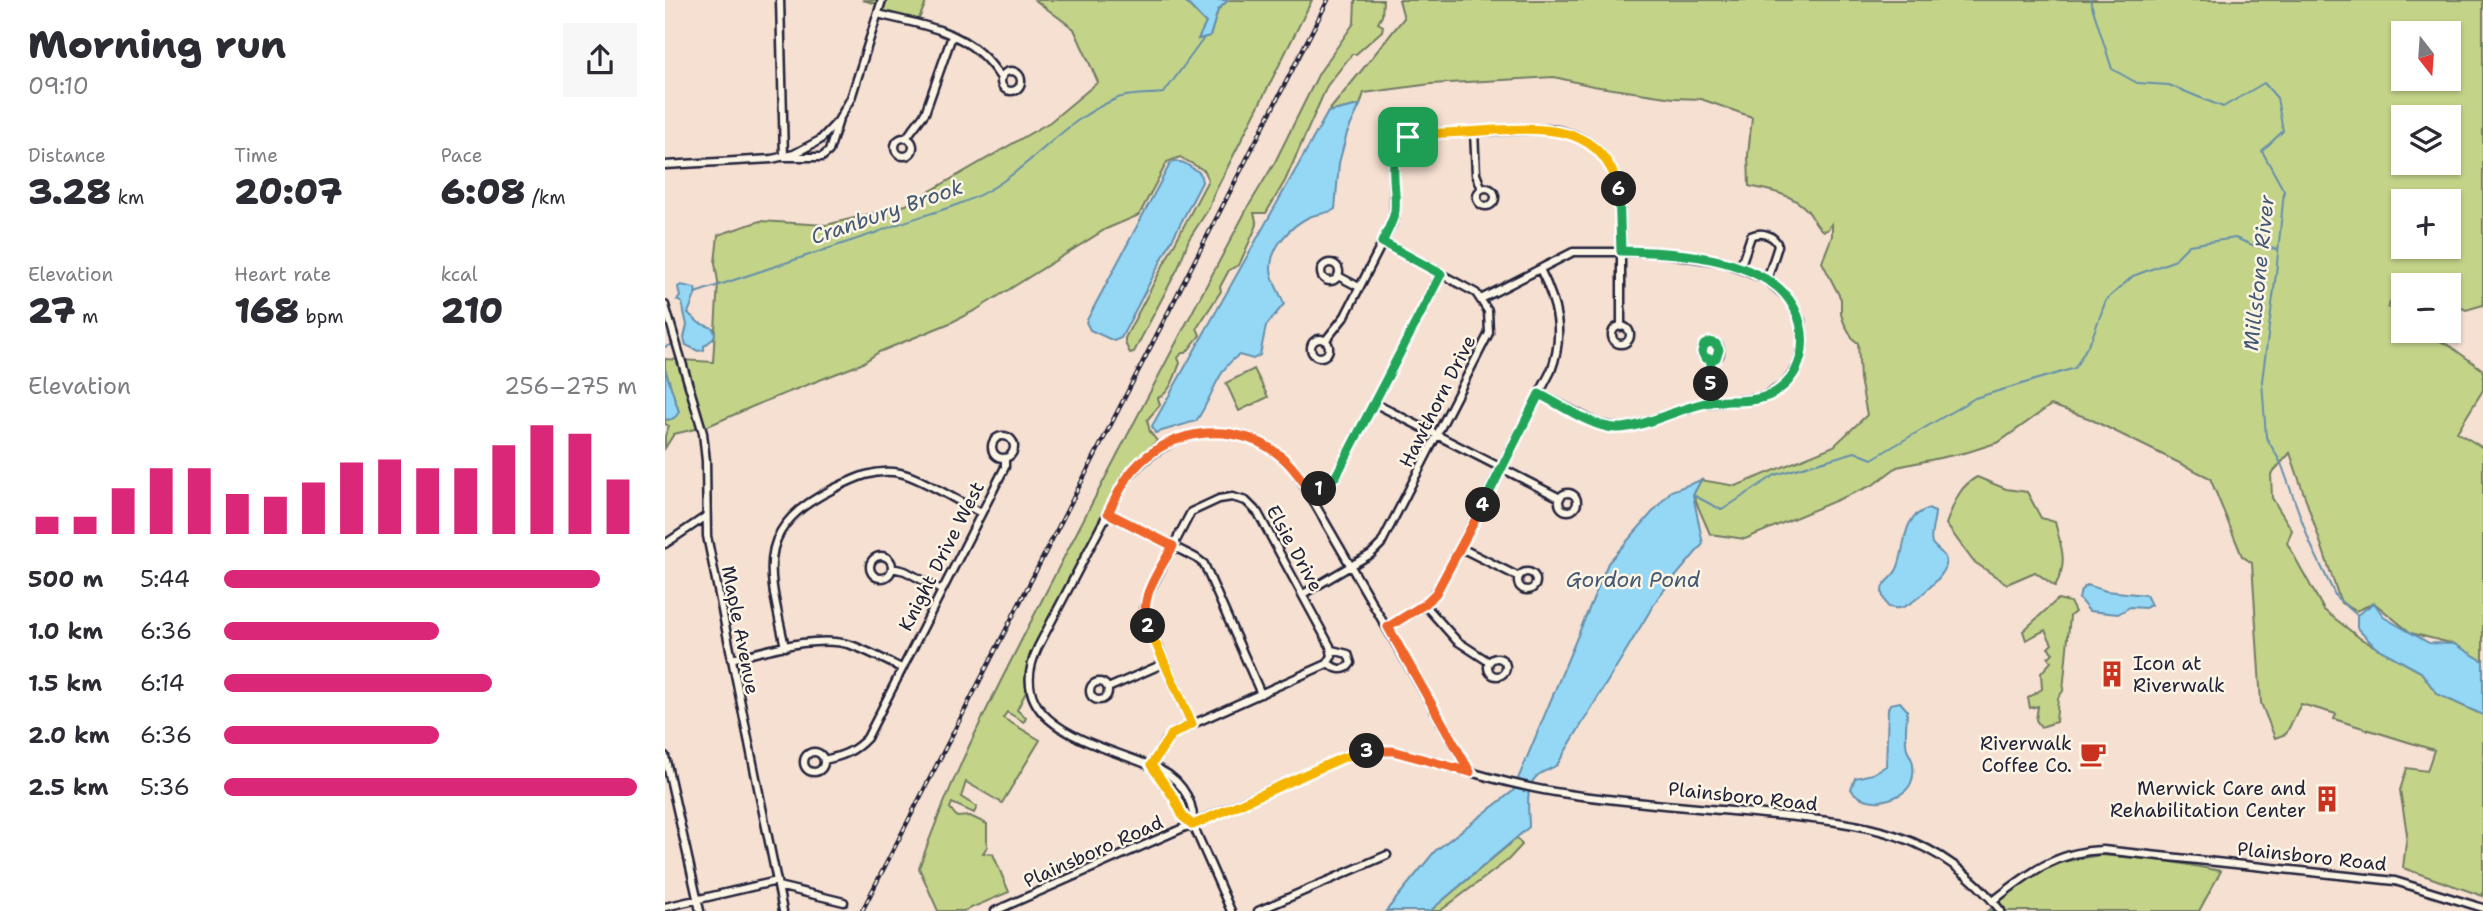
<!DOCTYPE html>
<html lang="en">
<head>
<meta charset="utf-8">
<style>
  :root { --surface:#fff; --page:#f7f7f7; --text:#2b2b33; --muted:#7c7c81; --accent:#db2777 }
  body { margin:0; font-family:"Shantell Sans",sans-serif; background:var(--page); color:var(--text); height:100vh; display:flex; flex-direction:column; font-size:26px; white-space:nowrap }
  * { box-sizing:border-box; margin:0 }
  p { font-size:23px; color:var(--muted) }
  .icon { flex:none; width:38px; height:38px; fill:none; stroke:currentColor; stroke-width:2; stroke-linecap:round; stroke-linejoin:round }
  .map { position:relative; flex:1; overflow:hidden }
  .side { display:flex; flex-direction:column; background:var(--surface); width:665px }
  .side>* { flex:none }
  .needle { width:46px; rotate:163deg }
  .controls { position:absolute; left:1726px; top:21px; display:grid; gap:14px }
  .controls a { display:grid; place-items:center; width:70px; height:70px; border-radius:0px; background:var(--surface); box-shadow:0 2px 5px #0004; font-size:35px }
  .pin { position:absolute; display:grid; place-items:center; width:60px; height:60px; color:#fff; margin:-30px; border-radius:14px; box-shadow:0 4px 10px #0006 }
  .km { position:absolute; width:35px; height:35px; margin:-18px; border-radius:50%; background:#222; color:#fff; font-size:19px; line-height:35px; text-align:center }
  .round { display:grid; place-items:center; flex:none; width:74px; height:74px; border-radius:0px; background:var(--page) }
  .overview { display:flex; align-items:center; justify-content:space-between; height:119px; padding:0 28px }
  h1 { font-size:38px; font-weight:800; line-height:52px }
  .stats { display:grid; grid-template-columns:repeat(3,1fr); gap:10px; height:119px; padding:7px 28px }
  .stats div { display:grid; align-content:center }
  .stats b { font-size:35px; font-weight:800 }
  .stats small { font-size:19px; font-weight:400 }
  .stats p { font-size:19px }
  .chart { height:196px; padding:14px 28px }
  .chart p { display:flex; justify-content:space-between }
  .chart svg { width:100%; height:126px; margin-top:7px; stroke:var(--accent); stroke-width:6 }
  ul { padding:0 28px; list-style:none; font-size:23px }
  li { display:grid; grid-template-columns:112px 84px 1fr; align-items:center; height:52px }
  li i { height:18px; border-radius:9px; background:var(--accent) }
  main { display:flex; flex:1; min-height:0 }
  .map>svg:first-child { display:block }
  .green { fill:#c3d489; stroke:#727b62; stroke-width:2; fill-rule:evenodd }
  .water { fill:#94d8f6; stroke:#668fab; stroke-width:2 }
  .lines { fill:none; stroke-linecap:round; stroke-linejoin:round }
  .stream { stroke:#668fab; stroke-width:2 }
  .minor-casing { stroke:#22223b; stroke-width:11 }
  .minor { stroke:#fcf5e5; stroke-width:6 }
  .rail-casing { stroke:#22223b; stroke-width:4.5 }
  .rail { stroke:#fcf5e5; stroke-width:2; stroke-dasharray:5; stroke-linecap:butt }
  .split-1-casing { stroke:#fff; stroke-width:14 }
  .split-2-casing { stroke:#fff; stroke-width:14 }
  .split-3-casing { stroke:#fff; stroke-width:14 }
  .split-4-casing { stroke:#fff; stroke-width:14 }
  .split-5-casing { stroke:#fff; stroke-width:14 }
  .split-6-casing { stroke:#fff; stroke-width:14 }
  .split-7-casing { stroke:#fff; stroke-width:14 }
  .split-1 { stroke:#22a559; stroke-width:9 }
  .split-2 { stroke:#f0652b; stroke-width:9 }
  .split-3 { stroke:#f5b400; stroke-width:9 }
  .split-4 { stroke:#f0652b; stroke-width:9 }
  .split-5 { stroke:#22a559; stroke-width:9 }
  .split-6 { stroke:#22a559; stroke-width:9 }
  .split-7 { stroke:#f5b400; stroke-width:9 }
  .labels { text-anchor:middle; stroke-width:5; stroke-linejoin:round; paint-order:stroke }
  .street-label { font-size:19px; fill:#22223b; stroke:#fcf5e5 }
  .poi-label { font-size:19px; fill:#22223b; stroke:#fcf5e5; text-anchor:end }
  .water-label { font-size:21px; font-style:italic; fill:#445973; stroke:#fcf5e5 }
</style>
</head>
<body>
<main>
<section class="side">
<div class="overview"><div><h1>Morning run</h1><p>09:10</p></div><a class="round"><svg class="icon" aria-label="share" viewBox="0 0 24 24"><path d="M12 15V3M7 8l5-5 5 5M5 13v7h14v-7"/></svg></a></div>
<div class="stats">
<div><p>Distance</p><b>3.28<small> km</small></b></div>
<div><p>Time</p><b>20:07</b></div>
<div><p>Pace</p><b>6:08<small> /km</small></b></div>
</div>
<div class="stats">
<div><p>Elevation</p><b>27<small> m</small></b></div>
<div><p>Heart rate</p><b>168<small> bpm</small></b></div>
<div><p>kcal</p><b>210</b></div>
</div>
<div class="chart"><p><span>Elevation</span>256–275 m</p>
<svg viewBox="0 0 160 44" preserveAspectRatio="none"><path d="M5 44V38M15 44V38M25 44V28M35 44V21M45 44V21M55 44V30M65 44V31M75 44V26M85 44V19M95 44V18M105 44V21M115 44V21M125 44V13M135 44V6M145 44V9M155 44V25"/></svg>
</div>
<ul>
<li><b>500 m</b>5:44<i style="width:91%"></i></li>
<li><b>1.0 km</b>6:36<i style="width:52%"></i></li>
<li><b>1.5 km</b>6:14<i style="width:65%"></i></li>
<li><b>2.0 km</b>6:36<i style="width:52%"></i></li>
<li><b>2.5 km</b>5:36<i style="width:100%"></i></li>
</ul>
</section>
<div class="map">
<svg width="1818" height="911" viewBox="0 0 1818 911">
  <rect width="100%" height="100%" fill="#f6e0d2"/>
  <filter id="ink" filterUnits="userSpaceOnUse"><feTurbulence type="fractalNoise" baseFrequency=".0143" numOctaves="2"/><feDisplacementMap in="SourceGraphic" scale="14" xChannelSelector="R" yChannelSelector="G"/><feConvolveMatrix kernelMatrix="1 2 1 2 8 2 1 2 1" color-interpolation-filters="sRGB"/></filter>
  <g filter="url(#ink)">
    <path class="green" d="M197 0H262L253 21 210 11 213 4Z
      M370 0H519L541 23 534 39 545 36 553 10 563 0H647L548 196 544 208 524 239 513 268 469 352 465 353 460 343V338L543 180 540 171 515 157 502 162 474 215 441 229 311 310 285 323 214 352 196 364 98 402 43 426 9 434 0 448V436L4 426 0 424V419L3 420 14 412 0 369V359L48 362 53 282 50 263 53 235 95 221 161 225 241 205 385 122 433 82 409 29Z
      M690 0H718L717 16 713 23 718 26 717 31 691 54H687L662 86 620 181 601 213H589L592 225 574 265 564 270 555 287 556 291 532 328 535 335 521 353H517L513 358 515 363C510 375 506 392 493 398L495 405 482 420 485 432 492 441 461 470 364 656 361 673 362 690 352 710 361 718 359 722 342 712 338 718 375 740 337 803 301 782 296 797 312 807 309 813 287 803 285 808 292 817 305 816 322 824V847L318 853 328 854 344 892 299 911H273L254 868C287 773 332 688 378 598 445 467 514 337 583 207L610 162 654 73 689 23Z
      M734 0H1818V305L1801 310 1783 301V285H1740L1735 283 1723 307 1738 315V331H1756L1785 346 1818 370V390L1792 432 1818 448V661L1789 644 1746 633 1709 603 1691 611 1676 603 1625 453 1606 474 1607 498 1627 530 1622 543 1659 610 1696 639 1756 672 1772 694 1818 715V896L1738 868 1742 834 1735 790 1742 768 1762 771 1769 750 1669 719 1671 714 1636 704 1621 734 1610 738 1596 703 1587 563 1577 556 1545 478 1423 418 1386 405 1334 442 1303 452 1232 467 1208 485 1080 539 1045 534 1028 495 1036 480 1071 486 1169 446 1202 415 1195 379 1193 343 1188 339 1179 323 1176 314V299L1157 262 1167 236V223L1162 230 1158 231C1150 226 1148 216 1141 209 1126 193 1104 191 1084 186L1083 155 1087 117 1036 99 1008 98 928 86 889 77 766 84 699 93 695 105 663 112 739 18ZM1738 33H1783V79H1738ZM1738 117H1783V163H1738ZM1738 201H1783V247H1738Z
      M589 369 603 397 574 411 561 383Z
      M1312 477 1341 489 1362 492 1376 518 1390 522C1396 547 1404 562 1390 586L1370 572 1342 584 1308 561 1281 524C1289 504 1293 487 1312 477Z
      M1393 599 1405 602 1410 612 1405 616 1398 691 1393 698 1391 722 1376 727 1371 720 1373 706 1365 708 1363 698 1377 689 1376 673 1386 662 1383 658 1388 653 1383 648 1387 644 1380 630 1361 640 1358 631Z
      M852 838 857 845 843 860 775 911H765Z
      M1435 855 1497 860 1556 871 1534 911H1323C1343 896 1363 876 1386 866 1402 860 1418 858 1435 855Z"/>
    <path class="water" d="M519 0H563L553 10 545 36 533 39 541 23Z
      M695 105 682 133 674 163 670 209C663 214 653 213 644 217 626 226 606 246 606 268 606 281 615 292 619 304L601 326 595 355 588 359 574 355C551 370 547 400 531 421L490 433 487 426 663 112Z
      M510 161 519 163 535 173 537 182 456 338 449 341 425 330 421 322 505 164Z
      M16 285 30 288 31 293 23 313 34 323 48 328 50 334 48 339 39 346V350L33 351 21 345 19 338 22 325 17 303 12 300 15 297 13 287Z
      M0 369 14 412C11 417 6 421 0 419Z
      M1036 480 1028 495 1038 544 994 596 892 765C885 770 877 771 872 776 859 787 864 811 864 827L765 911H721L770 851 848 791 943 563 1006 491Z
      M1263 509 1270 512C1270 519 1264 538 1267 543 1272 551 1283 554 1281 565 1279 577 1246 607 1234 608 1231 609 1227 607 1223 607 1220 601 1215 594 1218 586 1221 580 1229 576 1232 569 1242 547 1235 517 1263 509Z
      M1422 585 1441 591 1481 595 1486 605 1480 608 1465 607 1453 614 1424 611 1414 599 1416 590Z
      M1709 603 1720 618 1764 643 1789 644 1818 661V715L1772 694 1756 672 1710 647 1692 628V615Z
      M1235 702 1242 710C1242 722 1239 737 1242 749 1243 754 1248 759 1248 765 1251 789 1236 797 1216 801 1205 802 1191 798 1186 789L1190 778 1207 774 1221 766 1223 709 1225 704Z"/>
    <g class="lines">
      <path class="stream" d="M1425 0 1447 69 1472 83 1504 85 1558 107 1599 83 1612 98 1618 131 1597 151 1619 191 1611 274 1597 381 1601 437 1616 463 1645 543 1671 597 1692 615
        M30 293 213 232C249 216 289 210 324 190 369 164 401 119 451 99 464 93 484 95 499 93L539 38
        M0 347 9 344
        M1028 495 1057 510 1110 475 1190 452 1207 459 1310 398 1410 368 1427 338 1441 300 1468 276 1508 261 1524 245 1570 238 1590 246 1612 249"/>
      <g class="minor-casing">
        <path id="minor" d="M115 0 119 157H157L164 151 173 123
          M213 14C247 23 288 28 315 53 323 60 330 69 336 78
          M336 81a10 10 0 1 1 20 0a10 10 0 1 1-20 0Z
          M809 131 811 174 817 189
          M230 147a9 9 0 1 1 18 0a9 9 0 1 1-18 0Z
          M241 138 260 113 287 36
          M0 165 107 159 129 154 155 140 173 121 186 98 217 0
          M812 197a9 9 0 1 1 18 0a9 9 0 1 1-18 0Z
          M656 272a9 9 0 1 1 18 0a9 9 0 1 1-18 0Z
          M1075 268 1086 236C1096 231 1110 235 1113 246L1102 280
          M673 276 694 287
          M816 299 908 252H989L1058 262 1102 280 1124 299 1136 321 1138 346 1132 367 1119 385 1096 398 1036 404 969 426 955 428 933 424 875 394
          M0 305 38 433 41 461 42 536 118 911
          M947 335a9 9 0 1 1 18 0a9 9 0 1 1-18 0Z
          M646 348a9 9 0 1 1 18 0a9 9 0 1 1-18 0Z
          M660 341 680 316 727 224C736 196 713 140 754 134L887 129C957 141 956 194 956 251 956 276 956 301 956 327
          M1037 351a9 9 0 1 1 18 0a9 9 0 1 1-18 0Z
          M1046 359V402
          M709 403 895 498
          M327 447a11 11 0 1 1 22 0a11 11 0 1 1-22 0Z
          M894 502a9 9 0 1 1 18 0a9 9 0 1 1-18 0Z
          M646 493 662 485 671 476 776 274
          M443 513 531 558 539 564 596 694
          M0 544 40 517
          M796 548 854 577
          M205 567a11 11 0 1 1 22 0a11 11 0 1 1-22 0Z
          M227 568 240 571 276 590
          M853 581a9 9 0 1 1 18 0a9 9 0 1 1-18 0Z
          M638 594 706 554 716 544 824 333 823 311 811 293 717 242
          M760 605 792 641 824 662
          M723 627 760 605 775 586 886 371C900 334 892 303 875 269
          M120 647C104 571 87 529 168 489 190 478 210 468 235 473 255 477 296 503 316 513
          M823 667a9 9 0 1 1 18 0a9 9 0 1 1-18 0Z
          M66 659C101 651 151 634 186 645 203 651 220 660 236 668
          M663 663C670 669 680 673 686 663L683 654 667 650
          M425 691a9 9 0 1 1 18 0a9 9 0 1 1-18 0Z
          M443 688 500 663
          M527 724 482 621 479 608 482 596 526 512 554 499 567 497 581 501 593 513 665 646 667 656 662 664 510 732 501 740 486 766C435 744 335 727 373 647L457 486C499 423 585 411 633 475L805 772
          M139 762a10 10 0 1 1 20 0a10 10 0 1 1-20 0Z
          M0 756 35 911
          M159 760C177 756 189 752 202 738L340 467V458
          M528 825 518 817 509 798 486 766C511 774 530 797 528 825L566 911
          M113 886 179 902
          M1328 901C1362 874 1392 851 1438 850L1730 881 1818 908
          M0 907 112 881
          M330 911 677 758 702 751H728C786 765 843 786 903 794 964 803 1026 807 1088 813 1189 823 1268 825 1336 911
          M593 911 722 855"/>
      </g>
      <use href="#minor" class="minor"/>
      <g class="rail-casing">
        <path id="rail" d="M197 911 663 0"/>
      </g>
      <use href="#rail" class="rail"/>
    </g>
  </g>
  <g class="lines" filter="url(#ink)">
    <g class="split-1-casing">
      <path id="split-1" d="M654 489 671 476 776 274 717 242C722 232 728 222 730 211 733 187 719 152 743 137"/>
    </g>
    <g class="split-2-casing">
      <path id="split-2" d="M483 626C472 598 495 570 508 546L443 513C451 498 457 483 468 470 506 426 575 419 619 459 630 469 638 481 646 493L654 489"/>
    </g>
    <g class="split-3-casing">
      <path id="split-3" d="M483 626 527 724 506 735 486 765 509 798 518 817 528 825 677 758 702 751"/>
    </g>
    <g class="split-4-casing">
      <path id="split-4" d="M702 751H728L805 772 723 627 760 604 771 593 818 505"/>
    </g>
    <g class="split-5-casing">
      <path id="split-5" d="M818 505 874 394C896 405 927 427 950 428 975 430 1017 406 1046 402V359L1051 358 1054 350 1051 344 1045 342 1039 345 1037 352 1040 358 1046 359V384"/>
    </g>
    <g class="split-6-casing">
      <path id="split-6" d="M954 189 956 251C1006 252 1064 255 1107 283 1146 309 1150 373 1105 395 1086 403 1066 400 1046 402V384"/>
    </g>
    <g class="split-7-casing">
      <path id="split-7" d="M743 137 754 134C779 133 805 132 830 130 884 128 936 125 954 189"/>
    </g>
    <use href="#split-1" class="split-1"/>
    <use href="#split-2" class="split-2"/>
    <use href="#split-3" class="split-3"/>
    <use href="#split-4" class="split-4"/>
    <use href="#split-5" class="split-5"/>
    <use href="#split-6" class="split-6"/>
    <use href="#split-7" class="split-7"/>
  </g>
  <defs>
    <g id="building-bare" transform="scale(2.1)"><path d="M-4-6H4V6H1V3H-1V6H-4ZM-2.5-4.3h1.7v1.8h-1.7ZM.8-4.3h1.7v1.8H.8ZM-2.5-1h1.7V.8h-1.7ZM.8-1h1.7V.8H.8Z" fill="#c8321e" stroke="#fcf5e5" stroke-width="2.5" paint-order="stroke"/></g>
    <g id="cafe-bare" transform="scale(2.1)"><path d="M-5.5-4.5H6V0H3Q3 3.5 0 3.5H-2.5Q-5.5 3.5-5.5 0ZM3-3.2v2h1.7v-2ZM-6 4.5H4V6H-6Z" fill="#c8321e" stroke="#fcf5e5" stroke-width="2.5" paint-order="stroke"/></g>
  </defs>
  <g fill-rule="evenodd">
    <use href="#building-bare" x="1447" y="674"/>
    <use href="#cafe-bare" x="1428" y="754"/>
    <use href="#building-bare" x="1662" y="799"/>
  </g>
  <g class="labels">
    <g class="street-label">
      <text transform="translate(772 401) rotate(-63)" y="7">Hawthorn Drive</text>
      <text transform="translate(630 548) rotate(61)" y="7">Elsie Drive</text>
      <text transform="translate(276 556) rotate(-63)" y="7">Knight Drive West</text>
      <text transform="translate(76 630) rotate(79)" y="7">Maple Avenue</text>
      <text transform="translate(1078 796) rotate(6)" y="7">Plainsboro Road</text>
      <text transform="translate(428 851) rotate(-24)" y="7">Plainsboro Road</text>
      <text transform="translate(1647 856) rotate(6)" y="7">Plainsboro Road</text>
    </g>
    <g class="poi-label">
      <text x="1468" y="670" text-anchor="start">Icon at<tspan x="1468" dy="22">Riverwalk</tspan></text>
      <text x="1407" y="750">Riverwalk<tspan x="1407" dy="22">Coffee Co.</tspan></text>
      <text x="1641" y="795">Merwick Care and<tspan x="1641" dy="22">Rehabilitation Center</tspan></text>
    </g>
    <g class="water-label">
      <text transform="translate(222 212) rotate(-19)" y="7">Cranbury Brook</text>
      <text transform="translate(1594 273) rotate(-84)" y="7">Millstone River</text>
      <text x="968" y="587">Gordon Pond</text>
    </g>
  </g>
</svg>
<div class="controls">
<a><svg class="needle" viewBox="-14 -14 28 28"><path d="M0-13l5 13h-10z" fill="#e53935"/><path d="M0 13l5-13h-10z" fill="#7c7c81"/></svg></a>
<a><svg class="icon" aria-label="layers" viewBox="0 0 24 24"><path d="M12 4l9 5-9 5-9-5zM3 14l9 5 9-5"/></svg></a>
<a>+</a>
<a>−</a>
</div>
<div class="pin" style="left:743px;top:137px;background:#1e9e55"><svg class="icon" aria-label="arrive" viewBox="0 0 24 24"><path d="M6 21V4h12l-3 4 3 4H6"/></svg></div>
<b class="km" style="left:654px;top:489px">1</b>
<b class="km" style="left:483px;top:626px">2</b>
<b class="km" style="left:702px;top:751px">3</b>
<b class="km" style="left:818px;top:505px">4</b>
<b class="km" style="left:1046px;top:384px">5</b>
<b class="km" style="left:954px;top:189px">6</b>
</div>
</main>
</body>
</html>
